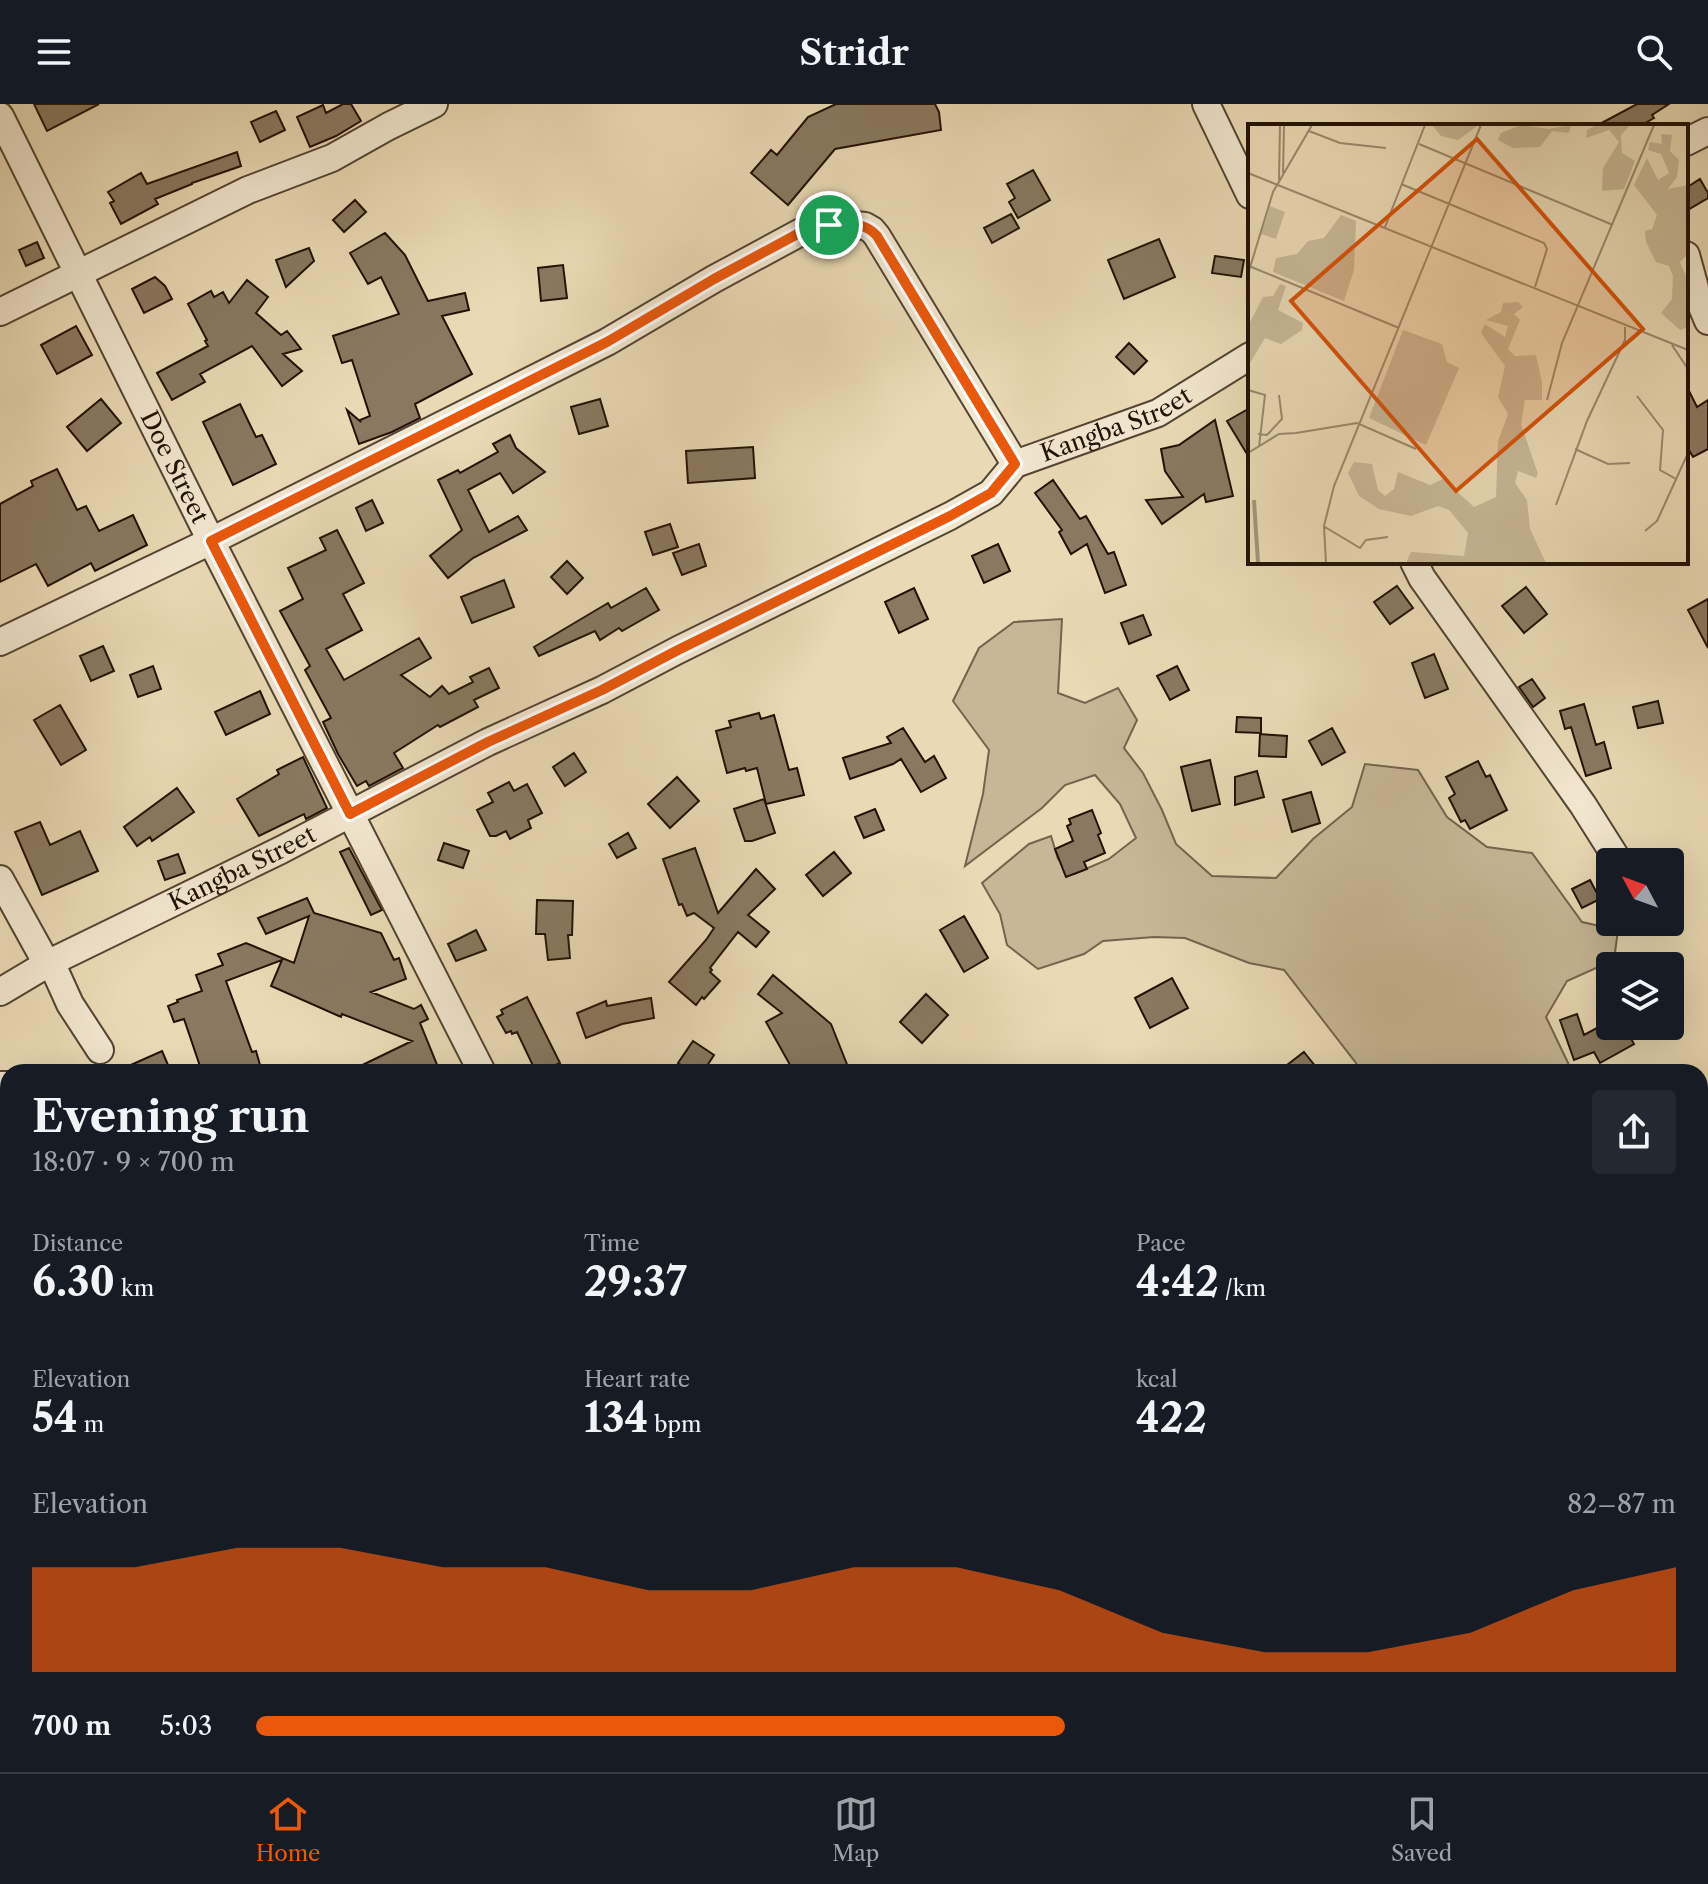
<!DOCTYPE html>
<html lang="en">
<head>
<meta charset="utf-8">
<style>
  :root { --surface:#171b24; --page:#242831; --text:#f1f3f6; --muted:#9ea1a6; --line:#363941; --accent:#ea580c }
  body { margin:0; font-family:"Libre Caslon Text",serif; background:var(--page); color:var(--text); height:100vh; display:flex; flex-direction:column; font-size:30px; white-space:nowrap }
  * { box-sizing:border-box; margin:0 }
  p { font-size:26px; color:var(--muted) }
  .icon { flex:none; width:44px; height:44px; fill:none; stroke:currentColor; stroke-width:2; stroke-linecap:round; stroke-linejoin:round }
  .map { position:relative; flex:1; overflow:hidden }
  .panel { position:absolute; left:0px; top:960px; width:1708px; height:708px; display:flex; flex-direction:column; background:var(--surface); border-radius:24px 24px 0 0; box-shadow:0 8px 32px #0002 }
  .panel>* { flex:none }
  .needle { width:52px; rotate:311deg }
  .fabs { position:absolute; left:1596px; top:744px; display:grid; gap:16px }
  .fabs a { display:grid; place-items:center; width:88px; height:88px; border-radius:8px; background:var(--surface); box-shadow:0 8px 32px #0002; font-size:40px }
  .pin { position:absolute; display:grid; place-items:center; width:68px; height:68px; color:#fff; margin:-34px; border:4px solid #fff; border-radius:50%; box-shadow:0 2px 8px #0007 }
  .round { display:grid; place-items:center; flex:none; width:84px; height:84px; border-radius:8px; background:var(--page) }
  .summary { display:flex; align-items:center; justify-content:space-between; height:136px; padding:0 32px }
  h1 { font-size:44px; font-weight:700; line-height:60px }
  .stats { display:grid; grid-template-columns:repeat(3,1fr); gap:12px; height:136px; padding:8px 32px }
  .stats div { display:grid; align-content:center }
  .stats b { font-size:40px; font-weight:700 }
  .stats small { font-size:22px; font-weight:400 }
  .stats p { font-size:22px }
  .chart { height:224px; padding:16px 32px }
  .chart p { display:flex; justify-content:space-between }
  .chart svg { width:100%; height:144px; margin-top:8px; fill:var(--accent); opacity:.7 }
  ul { padding:0 32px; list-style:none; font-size:26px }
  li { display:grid; grid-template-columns:128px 96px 1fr; align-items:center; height:60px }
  li i { height:20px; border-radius:10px; background:var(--accent) }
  header { display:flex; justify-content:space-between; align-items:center; height:104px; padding:0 32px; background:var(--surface); font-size:36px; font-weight:700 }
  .tabs { display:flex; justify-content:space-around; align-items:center; height:112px; border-top:2px solid var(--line); background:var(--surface); font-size:22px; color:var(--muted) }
  .tabs a { display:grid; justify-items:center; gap:4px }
  .tabs .active { color:var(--accent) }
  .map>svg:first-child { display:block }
  .green { fill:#c7b796; stroke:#74644e; stroke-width:2 }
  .building { fill:#897960; stroke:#221205; stroke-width:2 }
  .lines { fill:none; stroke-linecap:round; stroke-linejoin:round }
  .minor-casing { stroke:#544431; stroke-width:30 }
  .minor { stroke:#f1e6ce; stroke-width:26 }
  .route-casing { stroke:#fff; stroke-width:16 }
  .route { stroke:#ea580c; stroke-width:10 }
  .labels { text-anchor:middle; stroke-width:8; stroke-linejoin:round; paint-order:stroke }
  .street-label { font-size:24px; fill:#221205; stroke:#f1e6ce }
  .inset-river { fill:none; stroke:#a59578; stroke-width:4 }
  .inset-road { fill:none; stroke:#99896e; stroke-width:2 }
  .view { fill:#d4520b; fill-opacity:0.15; stroke:#d4520b; stroke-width:4 }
  .inset-edge { fill:none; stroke:#221205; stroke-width:4 }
</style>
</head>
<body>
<header><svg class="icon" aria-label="menu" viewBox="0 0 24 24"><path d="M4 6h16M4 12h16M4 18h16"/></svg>Stridr<svg class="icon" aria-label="search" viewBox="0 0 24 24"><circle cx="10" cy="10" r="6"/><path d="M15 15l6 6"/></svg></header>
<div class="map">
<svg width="1708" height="1668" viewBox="0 0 1708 1668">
  <rect width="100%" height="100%" fill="#e9d9b4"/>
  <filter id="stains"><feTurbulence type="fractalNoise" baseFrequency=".0025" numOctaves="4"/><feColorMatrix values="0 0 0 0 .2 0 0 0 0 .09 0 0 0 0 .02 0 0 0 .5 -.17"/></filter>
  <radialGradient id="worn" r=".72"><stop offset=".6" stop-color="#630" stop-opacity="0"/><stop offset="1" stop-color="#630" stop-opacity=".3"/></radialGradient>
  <path class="green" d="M1062 515 1058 589 1085 599 1118 584 1137 616 1124 644 1143 669 1162 706 1176 740 1212 772 1276 774 1313 735 1352 703 1365 660 1418 666 1447 713 1487 743 1532 749 1582 818 1618 826 1614 856 1567 877 1546 913 1570 963 1577 968H1363L1284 866 1249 859 1185 834 1154 833 1103 837 1084 850 1038 865 1007 841 1000 810 982 779 1029 740 1051 732 1058 755 1074 770 1109 755 1136 734 1120 700 1095 671 1065 681 1042 704 965 762 983 690 989 646 953 597 979 544 1014 518Z
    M1700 1080 1708 1086V1305L1700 1299Z
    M0 1102 8 1109V1509L0 1513Z
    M1700 1659 1708 1661V1668H1611L1628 1660Z
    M879 1660H1239L1222 1668H883Z"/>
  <path class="building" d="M34 0H99L47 27Z
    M343 0H351L361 17 336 32 310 43 297 13 323 1 326 9Z
    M836 0H935L939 8 941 26 835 45 788 101 751 69 771 46 777 51 808 13Z
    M1637 0H1669L1652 11 1654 14 1640 22H1596Z
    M276 7 285 26 260 38 251 18Z
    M237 48 241 62 192 79V80L155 95 158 100 121 120 110 99 114 97 108 88 141 69 147 80Z
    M1033 66 1050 96 1018 114 1009 98 1015 94 1007 80Z
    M1700 75 1708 89V94L1686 107V84Z
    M355 96 366 108 344 128 333 116Z
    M1011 110 1019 124 992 139 984 124Z
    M385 129 405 151 428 197 465 189 469 206 442 212 472 270 415 300 420 314 392 328 359 340 347 306 361 318 360 316 370 312 352 256 342 259 333 232 399 210 381 173 368 180 350 149Z
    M1159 135 1175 173 1124 195 1108 156Z
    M37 138 44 154 26 162 19 146Z
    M309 144 314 157 286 183 276 156Z
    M1215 152 1244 156 1241 173 1212 169Z
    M563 161 567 194 541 197 538 164Z
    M155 173 165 182 172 195 144 209 132 185Z
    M247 176 268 193 256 209 281 231 287 227 301 245 283 250 302 267 282 282 252 242 200 270 205 278 172 296 157 269 208 242 205 237 207 236 188 200 211 187 214 193 223 188 229 199Z
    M76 222 92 251 57 270 41 241Z
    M1129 239 1147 257 1134 270 1116 253Z
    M1686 281 1697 303 1708 296V345L1693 353 1686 341Z
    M101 295 121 319 87 347 67 323Z
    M600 295 608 322 579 330 571 303Z
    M240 300 256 333 262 331 276 360 233 381 203 318Z
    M1250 304V355L1227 317Z
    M1215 316 1233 392 1206 398 1204 390 1162 420 1146 396 1183 393 1165 367 1161 345 1179 341Z
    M510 331 516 344 545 368 513 389 500 369 468 386 489 428 518 412 527 426 473 454 448 474 430 452 462 426 438 376 458 366 460 369 498 348 493 340Z
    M753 343 755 374 688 379 686 347Z
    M57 365 77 406 86 402 99 427 133 411 147 441 95 467 91 459 48 482 36 460 0 478V400L33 382 31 377Z
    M1053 376 1080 415 1086 412 1108 450 1114 448 1126 481 1105 489 1087 440 1071 450 1059 428 1062 426 1035 389Z
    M372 396 383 419 366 427 356 404Z
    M670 420 678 443 653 451 645 428Z
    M337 426 364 479 343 490 362 526 326 545 344 576 419 534 431 554 401 571 430 593 442 582 449 590 473 578 470 573 489 564 499 584 474 596 478 603 440 623 438 621 394 649 403 664 369 682 366 677 357 682 338 650 323 618 331 614 305 566 310 562 280 507 303 495 288 464 326 446 320 434Z
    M699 440 706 462 682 471 673 449Z
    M998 440 1010 467 984 479 972 452Z
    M567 457 583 474 567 490 551 473Z
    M504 476 514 503 472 519 461 493Z
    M1397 482 1413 504 1390 520 1374 498Z
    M1526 483 1547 510 1524 529 1502 502Z
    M646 484 659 506 622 527 619 524 600 536 595 527 539 552 534 543 608 499 611 504Z
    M914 484 928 515 899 529 885 498Z
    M1708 495V544L1688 506Z
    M1143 511 1151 531 1129 540 1121 519Z
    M103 542 114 567 91 577 80 552Z
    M1434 550 1448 585 1425 594 1412 559Z
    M153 562 161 585 138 593 130 571Z
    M1177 562 1189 586 1170 596 1157 572Z
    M1532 575 1545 594 1533 603 1519 583Z
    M260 587 270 610 226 631 215 608Z
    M1658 597 1663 619 1638 624 1633 603Z
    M1584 600 1596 641 1604 638 1611 664 1586 672 1571 623 1565 625 1560 607Z
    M60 601 86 646 61 661 34 616Z
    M759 609 761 615 774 611 789 666 797 664 804 691 766 700 757 664 746 667 745 664 727 669 716 627 731 623 729 617Z
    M1237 613 1261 614V629L1236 628Z
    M903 624 925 658 934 652 946 674 921 688 901 655 893 660 850 675 843 654 891 639 887 633Z
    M1332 624 1345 648 1322 661 1309 637Z
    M1260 630 1287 632 1286 653 1259 652Z
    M574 649 586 668 565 682 553 663Z
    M303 653 327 704 306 715 304 710 259 732 237 695 279 670 277 666Z
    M1210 656 1220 700 1192 707 1181 663Z
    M1478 657 1486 673 1490 671 1507 706 1470 725 1465 716 1461 718 1449 694 1455 690 1446 673Z
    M1257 667 1264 693 1235 701V673Z
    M677 673 699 697 670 724 648 700Z
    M509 678 514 687 527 680 542 709 528 716 531 724 510 735 506 727 496 732H490L477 706 493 698 488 689Z
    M177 684 194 708 152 737 150 733 137 742 124 723Z
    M1311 688 1320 719 1292 728 1283 696Z
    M764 695 775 729 752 737H745L734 705Z
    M875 705 884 726 864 734 855 713Z
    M1092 706 1101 729 1098 731 1105 749 1084 758 1087 765 1066 773 1055 745 1073 737 1067 722 1071 720 1069 715Z
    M40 718 50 741 80 727 98 767 42 791 15 728Z
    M628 729 636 744 617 754 609 740Z
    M444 739 469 747 463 764 438 756Z
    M349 744 382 806 371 811 340 748Z
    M695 744 718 809 756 765 775 785 748 811 769 828 756 843 738 828 710 864 712 866 710 868 720 877 704 895 702 893 696 901 669 878 706 836 714 824 694 809 687 812 682 800 679 801 663 755Z
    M834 748 851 769 823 792 806 771Z
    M178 750 185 769 165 776 158 757Z
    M1590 776 1600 795 1582 804 1572 785Z
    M307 794 314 809 381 829 394 856 399 854 406 875 371 888 414 905 421 901 428 915 420 919 440 968H348L412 937 342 910 341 913 271 882 282 856 226 877 252 948 256 947 262 968H202L184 915 174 918 168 902 178 898 177 896 202 887 196 871 223 861 218 850 246 839 294 859 309 812 266 830 258 814Z
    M537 796 573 797 572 831H568L570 854 548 856 545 830H536Z
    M964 812 988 854 964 868 940 826Z
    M476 826 486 846 456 857 448 840Z
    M773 871 831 920 848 963 835 968H794L766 918 782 909 758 890Z
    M1172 874 1188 904 1150 924 1135 894Z
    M926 890 948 911 922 939 900 918Z
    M527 893 560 959 539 968H536L517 928 512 930 511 927 506 929 497 913 503 910 501 906Z
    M651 894 654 914 622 920 586 934 577 909 606 897 607 902Z
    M1577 910 1584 931 1610 917V922H1624L1634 940 1600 959 1594 948 1574 956 1560 916Z
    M693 937 714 951 703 968H691L678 959Z
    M162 947 171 968H115Z
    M1304 948 1320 968H1278Z"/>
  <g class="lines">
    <g class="minor-casing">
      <g id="minor">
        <path d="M1206 0 1250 91"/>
        <path id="s1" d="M0 12 211 437 482 968"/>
        <path d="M1686 38 1708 27"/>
        <path d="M1686 151 1697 191 1708 217"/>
        <path d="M0 208 248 86 332 54 389 22 434 0"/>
        <path d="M1414 458 1422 474 1583 701 1619 758"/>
        <path d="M0 538 211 437 607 238 714 175 803 127 829 121H855L865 122 872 126 877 132 1015 360"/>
        <path d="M0 775 47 860"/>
        <path d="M51 858 70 900 100 946"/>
        <path id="s2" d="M0 888 47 860 281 746 488 638 602 586 678 546 950 412 991 389 1015 360 1158 309 1250 252"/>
        <path d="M0 981H8"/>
        <path d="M0 1543 8 1539"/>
        <path d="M831 1660 835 1668"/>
      </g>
    </g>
    <use href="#minor" class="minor"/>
  </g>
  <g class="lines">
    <g class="route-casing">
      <path id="route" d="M847 120C860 121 868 122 877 132L1015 360 991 389 950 412 678 546 602 586 488 638 350 710 211 437 607 238 714 175 803 127 829 121Z"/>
    </g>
    <use href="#route" class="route"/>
  </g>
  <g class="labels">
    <g class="street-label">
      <text dy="8" stroke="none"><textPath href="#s2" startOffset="1256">Kangba Street</textPath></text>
      <text dy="8" stroke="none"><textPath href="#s1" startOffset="392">Doe Street</textPath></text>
      <text dy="8" stroke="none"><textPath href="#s2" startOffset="272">Kangba Street</textPath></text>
    </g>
  </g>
  <g transform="translate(1248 20)">
    <rect width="440" height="440" fill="#e9d9b4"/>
    <path d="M184 1H228V3L210 16 193 12ZM273 1 300 5 323 1 321 9 304 7 292 23 265 24 250 16 253 9ZM349 1H382L373 11 374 29 387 37 376 65 354 67 355 44 371 18 361 6 338 14 339 6ZM413 10 424 11 422 27 431 36 429 53 420 65 440 61V130L432 138 440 157V203L432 206 413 189 424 175 425 152 421 142 408 138 398 118 397 107 404 105 409 91 386 61 399 34 410 56 421 49 413 30 400 26 402 18 414 20ZM22 82 37 88 28 115 13 110ZM93 91 108 97 106 146 96 177 25 148 28 134 49 130 60 117 76 114ZM32 160 38 162 30 186 55 199 54 206 33 220 17 214 2 239 0 202 15 173 25 172ZM270 178 275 183 266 190 272 196 260 225 267 232 288 231 294 258V276H277L273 300 290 350 288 354 270 347 267 359 279 376 282 405 298 439H158L163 428 216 432 220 409 201 386 190 382 163 392 131 385 111 372 100 349 106 338 124 340 130 366 137 372 146 365 150 348 182 361 195 355 226 383 248 373 250 317 260 290 250 273 257 242 233 209 237 200 257 213 260 202 238 196 253 188 255 179ZM155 206 194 220 199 238 211 244 178 321 121 294Z" fill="#c7b796"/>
    <path class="inset-river" d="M6 376 10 439"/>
    <path class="inset-road" d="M61 7 92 19 138 24M171 20 365 101M0 49 440 226M35 49 36 1M31 56 32 1M153 60 296 119 299 125 287 163M137 103 177 1M1 142 151 204M0 150 25 68 64 1M424 221 440 245M0 266 17 271 11 323M389 272 415 306 412 346 428 355M299 276 314 219 406 1M48 309 109 299 168 325M10 310 19 311 34 295 31 271M327 325 360 340 382 339M0 329 31 310 48 309M308 381 339 297 377 216V203M77 403 112 424 118 416 140 413M397 407 409 397 440 329M78 439 76 402 86 362 233 1"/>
    <path class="view" d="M229 15 395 205 208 367 43 177Z"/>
    <rect width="440" height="440" class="inset-edge"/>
  </g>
  <rect width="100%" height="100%" filter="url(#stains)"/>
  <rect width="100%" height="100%" fill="url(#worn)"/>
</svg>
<div class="fabs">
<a><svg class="needle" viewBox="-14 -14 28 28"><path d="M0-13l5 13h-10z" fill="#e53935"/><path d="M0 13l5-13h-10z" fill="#9ea1a6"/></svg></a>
<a><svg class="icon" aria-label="layers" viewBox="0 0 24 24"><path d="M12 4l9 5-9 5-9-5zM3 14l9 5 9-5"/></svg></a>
</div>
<div class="pin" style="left:829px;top:121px;background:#1e9e55"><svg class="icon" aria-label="arrive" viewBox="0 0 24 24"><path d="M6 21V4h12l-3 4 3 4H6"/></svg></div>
<section class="panel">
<div class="summary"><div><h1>Evening run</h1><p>18:07 · 9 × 700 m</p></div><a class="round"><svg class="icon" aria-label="share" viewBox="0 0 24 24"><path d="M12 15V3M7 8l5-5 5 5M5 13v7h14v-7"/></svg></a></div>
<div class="stats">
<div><p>Distance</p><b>6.30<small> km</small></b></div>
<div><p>Time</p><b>29:37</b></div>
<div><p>Pace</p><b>4:42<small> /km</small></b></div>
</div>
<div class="stats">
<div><p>Elevation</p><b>54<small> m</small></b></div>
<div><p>Heart rate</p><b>134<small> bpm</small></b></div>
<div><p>kcal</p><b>422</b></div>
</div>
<div class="chart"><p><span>Elevation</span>82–87 m</p>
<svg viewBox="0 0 160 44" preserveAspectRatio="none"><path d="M0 44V12L10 12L20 6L30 6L40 12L50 12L60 19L70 19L80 12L90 12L100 19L110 32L120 38L130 38L140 32L150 19L160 12V44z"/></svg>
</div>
<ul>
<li><b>700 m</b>5:03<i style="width:57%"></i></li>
</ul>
</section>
</div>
<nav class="tabs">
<a class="active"><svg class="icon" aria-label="home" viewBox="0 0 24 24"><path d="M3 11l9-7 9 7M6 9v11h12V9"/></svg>Home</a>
<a><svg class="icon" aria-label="map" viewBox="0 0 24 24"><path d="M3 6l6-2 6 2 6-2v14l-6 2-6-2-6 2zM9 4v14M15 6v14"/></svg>Map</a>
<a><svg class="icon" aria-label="saved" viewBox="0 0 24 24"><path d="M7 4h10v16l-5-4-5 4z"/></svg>Saved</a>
</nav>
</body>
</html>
